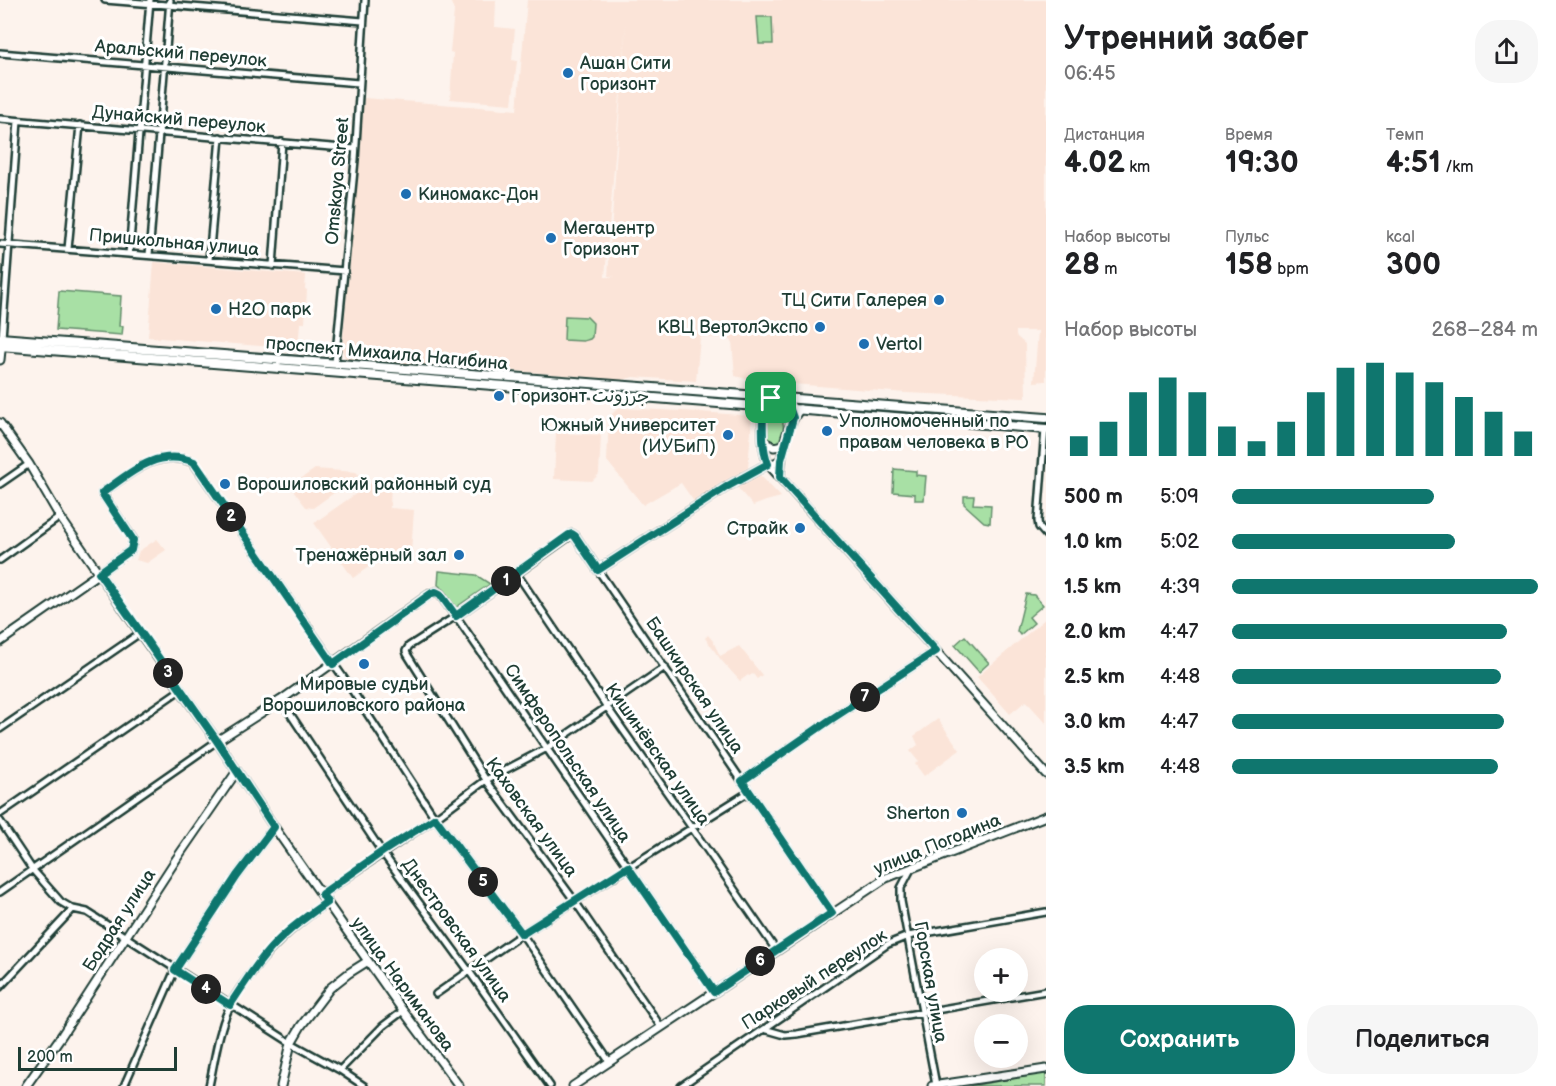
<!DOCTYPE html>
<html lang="ru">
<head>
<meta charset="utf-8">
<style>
  :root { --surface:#fff; --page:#f6f6f6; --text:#202124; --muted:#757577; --accent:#0f766e }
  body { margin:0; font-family:"Balsamiq Sans","Playpen Sans Arabic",sans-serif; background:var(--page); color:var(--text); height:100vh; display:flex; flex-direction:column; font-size:22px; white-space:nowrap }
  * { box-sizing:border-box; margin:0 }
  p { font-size:20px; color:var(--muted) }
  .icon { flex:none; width:33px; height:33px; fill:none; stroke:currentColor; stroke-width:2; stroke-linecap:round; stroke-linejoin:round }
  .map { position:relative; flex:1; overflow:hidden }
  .sheet { display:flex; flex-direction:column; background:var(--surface); width:510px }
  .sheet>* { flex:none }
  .tools { position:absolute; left:974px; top:948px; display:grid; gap:12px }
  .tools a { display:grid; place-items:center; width:54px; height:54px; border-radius:50%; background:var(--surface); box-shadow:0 6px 24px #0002; font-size:30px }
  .scale { position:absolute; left:18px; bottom:15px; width:159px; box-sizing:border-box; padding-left:6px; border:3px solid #1f3d34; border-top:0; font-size:16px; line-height:21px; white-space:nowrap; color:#1f3d34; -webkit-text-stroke:4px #fff; paint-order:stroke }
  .pin { position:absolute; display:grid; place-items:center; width:51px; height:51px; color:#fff; margin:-26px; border-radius:12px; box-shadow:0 3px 9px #0006 }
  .km { position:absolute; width:30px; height:30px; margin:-15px; border-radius:50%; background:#222; color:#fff; font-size:16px; line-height:30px; text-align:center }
  .round { display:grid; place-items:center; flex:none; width:63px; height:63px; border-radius:24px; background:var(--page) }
  .headline { display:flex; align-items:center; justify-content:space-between; height:102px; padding:0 18px }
  h1 { font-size:33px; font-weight:600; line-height:45px }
  .figures { display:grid; grid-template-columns:repeat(3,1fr); gap:9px; height:102px; padding:6px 18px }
  .figures div { display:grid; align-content:center }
  .figures b { font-size:30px; font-weight:600 }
  .figures small { font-size:16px; font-weight:400 }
  .figures p { font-size:16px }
  .chart { height:168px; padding:12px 18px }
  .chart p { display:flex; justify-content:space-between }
  .chart svg { width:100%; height:108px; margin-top:6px; stroke:var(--accent); stroke-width:6 }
  .cta { display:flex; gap:12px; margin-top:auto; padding:12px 18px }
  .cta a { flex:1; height:69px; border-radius:24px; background:var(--accent); color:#fff; font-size:24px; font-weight:600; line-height:69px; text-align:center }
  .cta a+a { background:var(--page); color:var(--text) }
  ul { padding:0 18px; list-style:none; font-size:20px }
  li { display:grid; grid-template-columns:96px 72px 1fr; align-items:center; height:45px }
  li i { height:15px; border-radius:8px; background:var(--accent) }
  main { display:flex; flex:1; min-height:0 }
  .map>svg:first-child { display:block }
  .built { fill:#fbe4d8; fill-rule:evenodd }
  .green { fill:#a8e0a5; stroke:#648e6c; stroke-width:1.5 }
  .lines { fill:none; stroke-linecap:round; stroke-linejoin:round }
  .street-casing { stroke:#1f3d34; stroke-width:10 }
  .secondary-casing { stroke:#1f3d34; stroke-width:11 }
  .primary-casing { stroke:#1f3d34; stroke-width:12 }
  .street { stroke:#fff; stroke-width:5 }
  .secondary { stroke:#fff; stroke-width:7 }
  .primary { stroke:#fff; stroke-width:8 }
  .route-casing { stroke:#fff; stroke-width:12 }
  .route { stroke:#0f766e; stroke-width:8 }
  .poi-dot { fill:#1f6fb2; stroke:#fff; stroke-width:2 }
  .labels { text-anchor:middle; stroke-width:6; stroke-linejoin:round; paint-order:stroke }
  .street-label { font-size:18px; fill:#1f3d34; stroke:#fff }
  .poi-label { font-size:18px; fill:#1f3d34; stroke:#fff; text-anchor:start }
</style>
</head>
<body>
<main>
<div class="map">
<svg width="1046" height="1086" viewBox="0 0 1046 1086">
  <rect width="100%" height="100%" fill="#fdf3ed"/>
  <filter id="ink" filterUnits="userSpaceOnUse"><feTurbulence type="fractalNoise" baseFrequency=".0167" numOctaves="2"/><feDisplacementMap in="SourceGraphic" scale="12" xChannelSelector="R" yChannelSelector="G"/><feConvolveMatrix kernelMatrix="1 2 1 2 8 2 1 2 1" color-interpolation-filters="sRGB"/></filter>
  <g filter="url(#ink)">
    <path class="built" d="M450 0H496L495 27 515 29 512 60 517 61 512 104 450 99 453 53 450 52 454 11Z
      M527 0H1046V381L1034 382 1038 331H1016V336L1025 344 1026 398 906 393 754 381 735 376 732 341 728 338 700 337 696 381 633 377 623 380 507 370 350 360 345 358 342 350 364 98 517 110ZM626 22 608 276 615 277H605Z
      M154 262 306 275 305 289 307 290 305 323H300L298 349 148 337Z
      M618 408 701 412 752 416 748 469 695 503 681 483 643 505 607 461 609 417Z
      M556 433 601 435 599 474 592 481 554 479Z
      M315 469 356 472 359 475 313 508 306 507 290 486Z
      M758 473 781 497 766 501 753 506 737 487Z
      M377 479H391L390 508 414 510 411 553 387 552V554L353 578 314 523Z
      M157 539 166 550 147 563 136 560 139 551Z
      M1046 618V723L1026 701 1010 714 977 677Z
      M708 635 713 641 720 656 739 646 762 675 757 679 753 674 749 676 748 675 740 681 721 660 705 638Z
      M938 719 960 750 924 776 915 764 918 761 910 751 918 745 914 736Z"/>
    <path class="green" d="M757 17H772L773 44H759Z
      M59 291 121 296 119 326H123L122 335 56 330Z
      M565 316 587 317 593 323 592 337 590 339 583 341 564 340Z
      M774 417 781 418C786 426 782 433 779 441L772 443 766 438 767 420Z
      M894 469 916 471V475L926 476 924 500H915V494L893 492Z
      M964 496H974L973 504 991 505 990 523 984 522 964 504Z
      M439 571 476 575 490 584 455 608 443 589 438 585Z
      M1026 594 1034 595 1043 605 1029 617 1034 623 1020 635 1017 631Z
      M965 636 989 663 979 672 955 645Z
      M1046 1073V1086H970Z"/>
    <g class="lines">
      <g class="street-casing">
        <path id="street" d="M105 0 363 21
          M0 53 359 83
          M0 119 355 149
          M0 244 345 271
          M68 249 80 125
          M129 254 150 0
          M149 255 170 0
          M209 260 220 137
          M273 266 282 142
          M2 338 18 121
          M335 363 355 160 365 0
          M1045 429 1038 521 1039 527 1046 535
          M0 484 29 464
          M0 560 60 517
          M598 570 832 913
          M99 573 131 550 133 539 102 493C131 473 157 448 193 462L350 687 435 818 522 934 609 1061
          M517 574 607 707 692 828 776 950
          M281 700 382 852 469 971 550 1086
          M0 729 140 633
          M742 781 830 720 936 651
          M0 814 180 690
          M0 821 32 869 61 902 73 909 87 912 291 1043 340 1070 364 1086
          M911 869 901 888V901L936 1085
          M0 892 217 741
          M322 894 435 818 486 780 547 748 665 667
          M0 987 73 909
          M436 994 522 934 749 792
          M661 1027 574 900 486 780 407 654 406 651 409 646 456 616 714 992
          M764 1029 785 1035 797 1034 1046 991
          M340 1070 383 1026 403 1011
          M124 1086 175 970 237 876 274 827
          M209 1086C215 1059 218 1031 230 1006 233 999 238 992 242 986 267 949 291 928 327 902
          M681 1086 888 944 908 936 1046 912"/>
      </g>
      <g class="secondary-casing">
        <path id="secondary" d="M0 360 2 341
          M771 398 763 406C763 425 761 446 768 464L1046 774
          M0 423 29 464 60 517 140 633 217 741 274 827 401 1008 459 1086
          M764 442 774 447 785 445
          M780 477C781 455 785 427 800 409
          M0 642 99 573
          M217 741 281 700 430 594 436 592 440 594 456 616 572 534 575 536 598 570 728 486 768 464 775 463 781 460
          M26 1086 62 1035 177 858 237 771
          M281 1086 291 1043 301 1026 330 988 349 973 368 961
          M573 1086 886 878 1046 816
          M932 1086 1046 1069"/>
      </g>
      <g class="primary-casing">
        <path id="primary" d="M0 338 1046 418
          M0 346 1046 429"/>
      </g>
      <use href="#street" class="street"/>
      <use href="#secondary" class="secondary"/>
      <use href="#primary" class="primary"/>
    </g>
  </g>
  <g class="lines" filter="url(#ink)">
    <g class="route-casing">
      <path id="route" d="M771 398 786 399 793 418 781 460 780 477 936 651 830 720 742 781 832 913 714 992 628 867 522 934 435 818 382 852 322 894 327 902C311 913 296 924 282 937 261 956 246 981 230 1005L175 970 237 876 274 827 217 741 99 573 131 550 133 540 102 493C130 473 157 447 194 462L333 664 432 593 436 592 440 594 456 616 569 535 572 534 575 536 598 570 728 486 768 464C761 446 763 425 763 406Z"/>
    </g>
    <use href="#route" class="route"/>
  </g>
  <g class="poi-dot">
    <circle cx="568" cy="73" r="6"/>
    <circle cx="406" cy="194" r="6"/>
    <circle cx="551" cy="238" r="6"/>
    <circle cx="939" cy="300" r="6"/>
    <circle cx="216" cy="309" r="6"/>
    <circle cx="820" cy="327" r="6"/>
    <circle cx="864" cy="344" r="6"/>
    <circle cx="499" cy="396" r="6"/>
    <circle cx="827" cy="431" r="6"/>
    <circle cx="728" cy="435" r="6"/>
    <circle cx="225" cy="484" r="6"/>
    <circle cx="800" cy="528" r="6"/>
    <circle cx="459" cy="555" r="6"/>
    <circle cx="364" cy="664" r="6"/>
    <circle cx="962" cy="813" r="6"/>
  </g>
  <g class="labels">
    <g class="street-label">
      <text transform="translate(181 53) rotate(5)" y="6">Аральский переулок</text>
      <text transform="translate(179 119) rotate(5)" y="6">Дунайский переулок</text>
      <text transform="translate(337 181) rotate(-85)" y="6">Omskaya Street</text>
      <text transform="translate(174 242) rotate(5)" y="6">Пришкольная улица</text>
      <text transform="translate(387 353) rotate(5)" y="6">проспект Михаила Нагибина</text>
      <text transform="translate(695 685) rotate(56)" y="6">Башкирская улица</text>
      <text transform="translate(568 753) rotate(56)" y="6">Симферопольская улица</text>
      <text transform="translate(658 754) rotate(55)" y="6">Кишинёвская улица</text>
      <text transform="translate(532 817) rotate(54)" y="6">Каховская улица</text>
      <text transform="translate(937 844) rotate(-22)" y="6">улица Погодина</text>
      <text transform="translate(119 920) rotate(-57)" y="6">Бодрая улица</text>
      <text transform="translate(457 930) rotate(54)" y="6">Днестровская улица</text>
      <text transform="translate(814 979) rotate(-33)" y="6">Парковый переулок</text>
      <text transform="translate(931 982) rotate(80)" y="6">Горская улица</text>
      <text transform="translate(403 984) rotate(54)" y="6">улица Нариманова</text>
    </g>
    <g class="poi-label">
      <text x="580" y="69">Ашан Сити<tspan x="580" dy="21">Горизонт</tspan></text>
      <text x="418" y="200">Киномакс-Дон</text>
      <text x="563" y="234">Мегацентр<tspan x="563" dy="21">Горизонт</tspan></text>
      <text x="927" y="306" text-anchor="end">ТЦ Сити Галерея</text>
      <text x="228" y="315">H2O парк</text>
      <text x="808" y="333" text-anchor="end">КВЦ ВертолЭкспо</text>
      <text x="876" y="350">Vertol</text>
      <text x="511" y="402">Горизонт جرزونت</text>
      <text x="839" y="427">Уполномоченный по<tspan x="839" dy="21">правам человека в РО</tspan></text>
      <text x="716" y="431" text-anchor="end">Южный Университет<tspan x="716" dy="21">(ИУБиП)</tspan></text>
      <text x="237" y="490">Ворошиловский районный суд</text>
      <text x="788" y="534" text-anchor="end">Страйк</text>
      <text x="447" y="561" text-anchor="end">Тренажёрный зал</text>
      <text x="364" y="690" text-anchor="middle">Мировые судьи<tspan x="364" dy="21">Ворошиловского района</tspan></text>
      <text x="950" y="819" text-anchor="end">Sherton</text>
    </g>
  </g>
</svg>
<div class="tools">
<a>+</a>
<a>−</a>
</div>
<div class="scale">200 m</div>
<div class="pin" style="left:771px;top:398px;background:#1e9e55"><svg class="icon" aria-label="arrive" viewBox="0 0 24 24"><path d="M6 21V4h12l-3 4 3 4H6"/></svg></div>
<b class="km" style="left:506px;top:581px">1</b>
<b class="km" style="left:231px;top:517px">2</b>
<b class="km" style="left:168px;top:673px">3</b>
<b class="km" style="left:206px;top:989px">4</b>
<b class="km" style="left:483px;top:882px">5</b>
<b class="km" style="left:760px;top:961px">6</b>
<b class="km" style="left:865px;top:697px">7</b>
</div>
<section class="sheet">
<div class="headline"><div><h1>Утренний забег</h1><p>06:45</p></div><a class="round"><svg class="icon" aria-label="share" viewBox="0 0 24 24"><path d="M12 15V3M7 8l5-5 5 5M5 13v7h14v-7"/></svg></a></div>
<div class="figures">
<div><p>Дистанция</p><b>4.02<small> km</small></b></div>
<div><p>Время</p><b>19:30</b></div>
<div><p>Темп</p><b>4:51<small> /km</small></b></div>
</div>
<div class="figures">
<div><p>Набор высоты</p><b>28<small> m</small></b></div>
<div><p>Пульс</p><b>158<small> bpm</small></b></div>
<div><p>kcal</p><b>300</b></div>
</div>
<div class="chart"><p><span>Набор высоты</span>268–284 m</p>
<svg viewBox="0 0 160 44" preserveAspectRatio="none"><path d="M5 44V36M15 44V30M25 44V18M35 44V12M45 44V18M55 44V32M65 44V38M75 44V30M85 44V18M95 44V8M105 44V6M115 44V10M125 44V14M135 44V20M145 44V26M155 44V34"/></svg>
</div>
<ul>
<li><b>500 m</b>5:09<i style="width:66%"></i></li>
<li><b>1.0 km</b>5:02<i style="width:73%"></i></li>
<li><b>1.5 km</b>4:39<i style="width:100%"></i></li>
<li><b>2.0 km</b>4:47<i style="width:90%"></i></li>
<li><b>2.5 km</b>4:48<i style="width:88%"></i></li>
<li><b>3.0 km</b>4:47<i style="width:89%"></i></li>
<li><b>3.5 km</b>4:48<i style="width:87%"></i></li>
</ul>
<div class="cta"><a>Сохранить</a><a>Поделиться</a></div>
</section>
</main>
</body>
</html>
